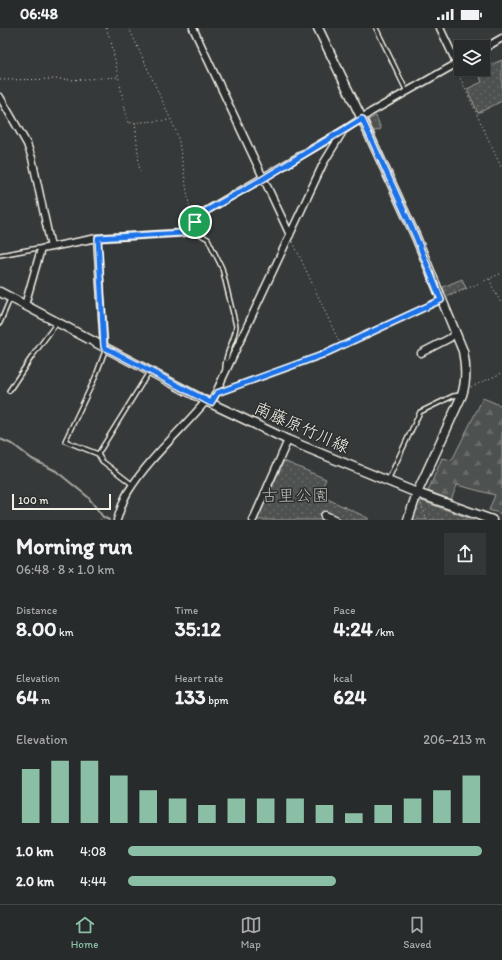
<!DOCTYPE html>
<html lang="en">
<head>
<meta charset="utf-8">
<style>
  :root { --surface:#282b2b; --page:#343737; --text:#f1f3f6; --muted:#a5a7a9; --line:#444747; --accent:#8abfa5 }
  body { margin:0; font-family:Itim,"Klee One",sans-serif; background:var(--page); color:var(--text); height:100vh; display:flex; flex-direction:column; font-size:15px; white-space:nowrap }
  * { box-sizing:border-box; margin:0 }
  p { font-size:13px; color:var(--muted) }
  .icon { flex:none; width:22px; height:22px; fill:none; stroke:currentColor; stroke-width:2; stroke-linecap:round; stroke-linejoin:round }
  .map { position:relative; height:492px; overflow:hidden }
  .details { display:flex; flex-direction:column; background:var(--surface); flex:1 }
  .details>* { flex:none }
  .tools { position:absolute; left:454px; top:12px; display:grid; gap:8px }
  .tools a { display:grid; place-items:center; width:36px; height:36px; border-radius:0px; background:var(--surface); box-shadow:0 1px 3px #0004,0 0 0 1px var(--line); font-size:20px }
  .scale { position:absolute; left:12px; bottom:10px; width:99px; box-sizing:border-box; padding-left:4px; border:2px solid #f4f1e8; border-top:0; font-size:11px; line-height:14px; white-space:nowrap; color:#f4f1e8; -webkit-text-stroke:3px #2a2d2e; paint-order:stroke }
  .pin { position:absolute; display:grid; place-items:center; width:34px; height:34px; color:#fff; margin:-17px; border:2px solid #fff; border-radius:50%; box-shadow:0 1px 4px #0007 }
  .round { display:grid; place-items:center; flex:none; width:42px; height:42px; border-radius:0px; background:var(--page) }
  .overview { display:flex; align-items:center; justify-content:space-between; height:68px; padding:0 16px }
  h1 { font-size:22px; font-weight:700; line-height:30px }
  .metrics { display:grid; grid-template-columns:repeat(3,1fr); gap:6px; height:68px; padding:4px 16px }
  .metrics div { display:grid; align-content:center }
  .metrics b { font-size:20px; font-weight:700 }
  .metrics small { font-size:11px; font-weight:400 }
  .metrics p { font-size:11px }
  .chart { height:112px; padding:8px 16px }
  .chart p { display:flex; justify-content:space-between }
  .chart svg { width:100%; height:72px; margin-top:4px; stroke:var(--accent); stroke-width:6 }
  ul { padding:0 16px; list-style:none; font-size:13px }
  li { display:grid; grid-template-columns:64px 48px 1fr; align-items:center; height:30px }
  li i { height:10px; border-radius:5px; background:var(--accent) }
  .status { display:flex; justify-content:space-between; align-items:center; height:28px; padding:0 20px; background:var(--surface); direction:ltr }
  .status svg { height:11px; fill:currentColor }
  .menu { display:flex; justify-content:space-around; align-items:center; height:56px; border-top:1px solid var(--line); background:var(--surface); font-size:11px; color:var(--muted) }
  .menu a { display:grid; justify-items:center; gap:2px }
  .menu .on { color:var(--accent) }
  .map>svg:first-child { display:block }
  .forest { fill:url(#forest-firs); stroke:#a1a19c }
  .park { fill:url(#park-dots); stroke:#a1a19c }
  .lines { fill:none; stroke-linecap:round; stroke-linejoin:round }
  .stream { stroke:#a8a7a1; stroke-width:2 }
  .lane-casing { stroke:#f4f1e8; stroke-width:6 }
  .street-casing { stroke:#f4f1e8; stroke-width:9 }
  .secondary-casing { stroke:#f4f1e8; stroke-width:11 }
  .path { stroke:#f4f1e8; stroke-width:1; stroke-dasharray:1 3; stroke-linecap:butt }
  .lane { stroke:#2a2d2e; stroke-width:3 }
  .street { stroke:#2a2d2e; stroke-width:6 }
  .secondary { stroke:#2a2d2e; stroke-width:8 }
  .route-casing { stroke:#fff; stroke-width:8 }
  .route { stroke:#1a73e8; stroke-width:5 }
  .labels { text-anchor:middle; stroke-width:3; stroke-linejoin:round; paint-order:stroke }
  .street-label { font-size:17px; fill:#f4f1e8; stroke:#2a2d2e }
  .park-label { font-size:17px; fill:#bab9b2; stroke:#2a2d2e }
</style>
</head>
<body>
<div class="status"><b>06:48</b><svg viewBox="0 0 49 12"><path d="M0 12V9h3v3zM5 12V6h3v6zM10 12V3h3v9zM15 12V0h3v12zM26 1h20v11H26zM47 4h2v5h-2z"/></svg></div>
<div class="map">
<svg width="502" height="492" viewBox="0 0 502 492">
  <defs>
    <pattern id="forest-firs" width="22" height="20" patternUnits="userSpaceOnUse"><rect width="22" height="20" fill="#4e514f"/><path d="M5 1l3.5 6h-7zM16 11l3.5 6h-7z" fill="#686a68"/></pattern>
    <pattern id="park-dots" width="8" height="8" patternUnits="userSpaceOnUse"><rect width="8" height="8" fill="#4e514f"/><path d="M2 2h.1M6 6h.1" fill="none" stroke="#686a68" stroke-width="1.8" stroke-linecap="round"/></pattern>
  </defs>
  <rect width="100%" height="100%" fill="#363939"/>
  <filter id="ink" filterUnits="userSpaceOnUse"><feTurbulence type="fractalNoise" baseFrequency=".025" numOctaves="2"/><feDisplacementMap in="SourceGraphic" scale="8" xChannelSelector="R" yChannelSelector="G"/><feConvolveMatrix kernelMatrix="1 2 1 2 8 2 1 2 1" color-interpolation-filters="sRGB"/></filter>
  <g filter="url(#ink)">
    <path class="forest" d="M483 370 502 378V486L489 482 495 467 457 457 451 472 428 463 442 430 452 432Z"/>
    <path class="park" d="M502 32V73L478 85 467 61 482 54 477 42 483 41V40Z
      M376 88 381 101 373 104 368 92Z
      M462 251 466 260 446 268 443 259Z
      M284 433 326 451 319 467 368 490V492H257Z
      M422 473 474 492H403L409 474 417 476Z"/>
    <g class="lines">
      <path class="stream" d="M0 411 14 417 32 431 56 443 88 469 103 489 109 492"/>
      <g class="lane-casing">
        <path id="lane" d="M376 0 407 64
          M194 203 208 211 222 240 236 298C235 313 224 326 225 341
          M0 227 38 220 41 221
          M0 295 10 271
          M9 363 33 327 56 296
          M98 426 65 413 95 350 106 320
          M388 452 420 384 453 368 460 367
          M133 457 102 433 98 426 149 344"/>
      </g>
      <g class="street-casing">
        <path id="street" d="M193 0 290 207
          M440 0 457 36
          M483 21 502 10
          M0 69 27 116 32 130 51 219
          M97 210 104 319
          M25 277 41 221 97 210 182 205 194 203 195 194 199 187 344 102 371 84 461 33
          M421 325 450 310 455 305
          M211 375 323 136 342 105
          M117 492C120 483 123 472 128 464 149 430 181 403 206 373
          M253 492 288 412"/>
      </g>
      <g class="secondary-casing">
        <path id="secondary" d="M318 0 362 91 416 209 463 323C466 338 467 352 462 367L417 465 408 492
          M0 264 206 373 288 412 417 465 492 492
          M325 488 334 492"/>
      </g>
      <path class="path" d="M106 0 111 13 128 95 170 92
        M129 0 176 103 179 114 191 188
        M457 43 502 141
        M0 52 63 51 70 52 119 49
        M135 95 140 146
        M293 214 341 318
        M490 251 492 258 502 277
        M448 269 502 245
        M471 359 502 345
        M225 362 322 327 436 275
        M421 476 427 492
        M100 492H103"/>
      <use href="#lane" class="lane"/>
      <use href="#street" class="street"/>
      <use href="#secondary" class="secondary"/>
    </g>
  </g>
  <g class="lines" filter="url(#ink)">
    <g class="route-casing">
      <path id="route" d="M362 91 416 209 441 272 322 327 217 365 211 375 104 319 98 210 182 205 194 203 195 194 199 187 263 151Z"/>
    </g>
    <use href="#route" class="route"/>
  </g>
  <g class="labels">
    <g class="street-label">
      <text transform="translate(302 399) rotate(24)" y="6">南藤原竹川線</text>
    </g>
    <g class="park-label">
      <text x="295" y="473">古里公園</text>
    </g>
  </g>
</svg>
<div class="tools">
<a><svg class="icon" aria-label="layers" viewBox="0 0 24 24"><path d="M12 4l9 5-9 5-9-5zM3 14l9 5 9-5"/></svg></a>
</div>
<div class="scale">100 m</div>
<div class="pin" style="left:195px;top:194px;background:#1e9e55"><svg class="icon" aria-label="arrive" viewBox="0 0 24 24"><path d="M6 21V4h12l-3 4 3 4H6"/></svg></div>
</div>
<section class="details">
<div class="overview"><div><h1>Morning run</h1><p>06:48 · 8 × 1.0 km</p></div><a class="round"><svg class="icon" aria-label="share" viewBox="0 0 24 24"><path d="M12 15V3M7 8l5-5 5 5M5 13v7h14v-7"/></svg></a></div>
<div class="metrics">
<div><p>Distance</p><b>8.00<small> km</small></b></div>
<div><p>Time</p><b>35:12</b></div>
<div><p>Pace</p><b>4:24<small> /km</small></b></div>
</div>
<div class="metrics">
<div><p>Elevation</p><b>64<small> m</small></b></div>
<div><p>Heart rate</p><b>133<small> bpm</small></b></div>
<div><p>kcal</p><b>624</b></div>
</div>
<div class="chart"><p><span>Elevation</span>206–213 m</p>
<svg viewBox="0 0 160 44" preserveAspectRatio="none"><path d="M5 44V11M15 44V6M25 44V6M35 44V15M45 44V24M55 44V29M65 44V33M75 44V29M85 44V29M95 44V29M105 44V33M115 44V38M125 44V33M135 44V29M145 44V24M155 44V15"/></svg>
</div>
<ul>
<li><b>1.0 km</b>4:08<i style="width:99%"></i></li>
<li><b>2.0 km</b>4:44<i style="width:58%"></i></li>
</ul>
</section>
<nav class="menu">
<a class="on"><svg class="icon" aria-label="home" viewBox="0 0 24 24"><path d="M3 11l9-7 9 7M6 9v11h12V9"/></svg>Home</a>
<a><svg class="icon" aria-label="map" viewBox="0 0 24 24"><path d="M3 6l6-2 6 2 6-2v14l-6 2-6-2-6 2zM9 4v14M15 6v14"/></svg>Map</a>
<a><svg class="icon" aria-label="saved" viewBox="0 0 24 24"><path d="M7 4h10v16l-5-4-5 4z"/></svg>Saved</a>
</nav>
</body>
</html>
